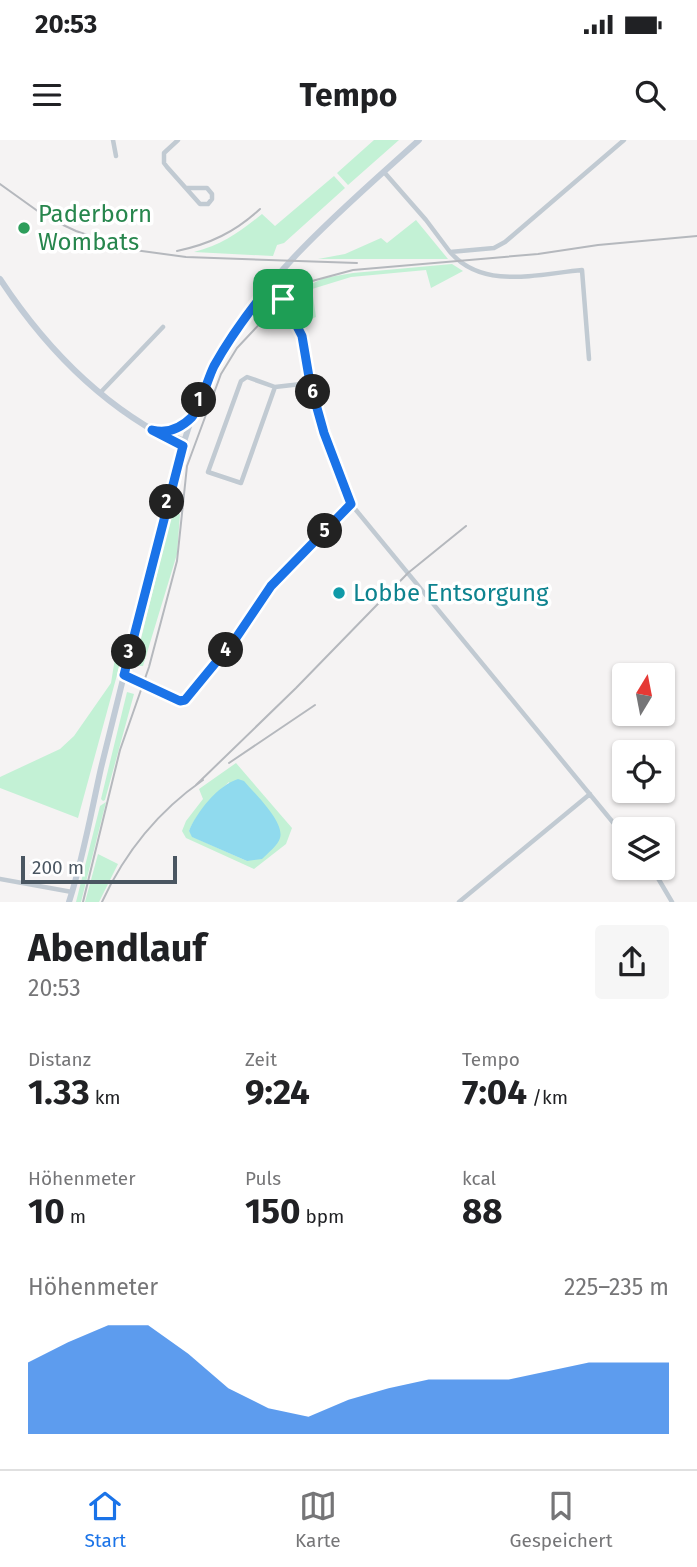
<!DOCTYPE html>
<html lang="de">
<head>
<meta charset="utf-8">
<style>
  :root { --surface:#fff; --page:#f6f6f6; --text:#202124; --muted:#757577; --line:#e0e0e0; --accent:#1a73e8 }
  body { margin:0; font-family:"Fira Sans",sans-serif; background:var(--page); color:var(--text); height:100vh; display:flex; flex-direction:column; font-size:26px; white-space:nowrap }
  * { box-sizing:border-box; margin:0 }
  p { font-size:23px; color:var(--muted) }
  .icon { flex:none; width:38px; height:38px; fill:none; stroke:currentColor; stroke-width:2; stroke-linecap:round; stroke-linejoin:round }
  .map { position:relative; height:762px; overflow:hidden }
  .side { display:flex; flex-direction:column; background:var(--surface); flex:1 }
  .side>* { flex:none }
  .needle { width:46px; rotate:10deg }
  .buttons { position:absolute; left:612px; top:523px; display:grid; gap:14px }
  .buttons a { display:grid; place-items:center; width:63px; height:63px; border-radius:7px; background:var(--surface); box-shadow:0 2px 5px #0004; font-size:35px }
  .scale { position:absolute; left:21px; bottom:18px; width:156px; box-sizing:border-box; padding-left:7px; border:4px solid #4a5661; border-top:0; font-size:19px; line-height:24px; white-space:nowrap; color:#4a5661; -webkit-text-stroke:5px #fff; paint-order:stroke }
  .pin { position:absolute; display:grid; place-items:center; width:60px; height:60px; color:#fff; margin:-30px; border-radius:14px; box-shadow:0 4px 10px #0006 }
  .km { position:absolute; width:35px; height:35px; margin:-18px; border-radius:50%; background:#222; color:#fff; font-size:19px; line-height:35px; text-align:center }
  .round { display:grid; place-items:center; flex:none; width:74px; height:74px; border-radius:7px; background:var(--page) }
  .overview { display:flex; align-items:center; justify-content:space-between; height:119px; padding:0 28px }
  h1 { font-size:38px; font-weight:700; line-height:52px }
  .figures { display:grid; grid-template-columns:repeat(3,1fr); gap:10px; height:119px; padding:7px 28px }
  .figures div { display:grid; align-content:center }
  .figures b { font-size:35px; font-weight:700 }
  .figures small { font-size:19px; font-weight:400 }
  .figures p { font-size:19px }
  .chart { height:196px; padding:14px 28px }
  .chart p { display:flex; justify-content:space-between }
  .chart svg { width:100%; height:126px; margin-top:7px; fill:var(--accent); opacity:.7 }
  .status { display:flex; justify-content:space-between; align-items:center; height:49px; padding:0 35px; background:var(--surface); direction:ltr }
  .status svg { height:19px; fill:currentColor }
  header { display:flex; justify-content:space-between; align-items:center; height:91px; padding:0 28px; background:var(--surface); font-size:32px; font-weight:700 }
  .menu { display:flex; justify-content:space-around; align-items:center; height:98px; border-top:2px solid var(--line); background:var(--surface); font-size:19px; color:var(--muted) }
  .menu a { display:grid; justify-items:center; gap:4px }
  .menu .current { color:var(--accent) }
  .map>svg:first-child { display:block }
  .green { fill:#c3f1d5; fill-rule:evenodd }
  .water { fill:#90daee }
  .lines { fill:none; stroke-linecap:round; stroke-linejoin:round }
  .street { stroke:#c1cad2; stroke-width:4.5 }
  .secondary { stroke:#c1cbd6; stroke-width:6 }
  .rail { stroke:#b5b8bd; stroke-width:2 }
  .route-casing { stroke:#fff; stroke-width:14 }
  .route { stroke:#1a73e8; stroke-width:9 }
  .leisure-dot { fill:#2e9e5b; stroke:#fff; stroke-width:2.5 }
  .culture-dot { fill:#0f9aa8; stroke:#fff; stroke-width:2.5 }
  .labels { text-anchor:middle; stroke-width:7; stroke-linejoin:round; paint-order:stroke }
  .leisure-label { font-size:24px; fill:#27864d; stroke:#fff; text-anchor:start }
  .culture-label { font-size:24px; fill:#0d838f; stroke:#fff; text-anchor:start }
</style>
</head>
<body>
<div class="status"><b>20:53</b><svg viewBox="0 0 49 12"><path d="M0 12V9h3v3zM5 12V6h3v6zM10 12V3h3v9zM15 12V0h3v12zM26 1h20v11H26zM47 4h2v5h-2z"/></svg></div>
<header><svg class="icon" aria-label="menu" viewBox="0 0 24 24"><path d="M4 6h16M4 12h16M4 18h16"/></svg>Tempo<svg class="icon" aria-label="search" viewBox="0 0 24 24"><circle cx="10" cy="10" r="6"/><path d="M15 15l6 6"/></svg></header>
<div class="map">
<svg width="697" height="762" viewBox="0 0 697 762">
  <rect width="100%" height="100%" fill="#f5f3f3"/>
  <path class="green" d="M374 0H399L348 45 337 33Z
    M334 36 345 48 284 103 277 105 273 116 194 112C222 105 240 92 262 74L275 86Z
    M416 80 448 119H318L345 114 381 98 387 103Z
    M452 124 463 131 431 148 426 130 351 137 312 149 316 177 308 180 305 179 301 153 303 148 324 138 353 133Z
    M172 373 180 374 177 414 143 526H137L135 523Z
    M126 502 78 678 0 648V637L60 609 74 596 111 543 116 512Z
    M127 552 134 554 105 660 103 661 101 659Z
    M236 623 292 688 286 704 254 729 186 698 182 691 186 681 203 659 199 649ZM229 642 247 721 193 697 189 691C197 672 214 656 229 642Z
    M106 662 81 762H76L100 666Z
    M98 714 118 724 99 762H85Z"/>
  <path class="water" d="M238 639 244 641C254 653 285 682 280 698 278 705 268 713 262 719L247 721 192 697 189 691C196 673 218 645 238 639Z"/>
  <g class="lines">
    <path class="street" d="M113 0 116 16
      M178 0 164 13V23L167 27 200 64H208L212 59V54L207 48H186
      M384 32 426 80 450 112 494 108 505 102 624 0
      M451 113C484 150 538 134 582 130L589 219
      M271 144 283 159 302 196 310 243 325 293 351 364 625 697
      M265 151 292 179
      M249 172 266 165 279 168
      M297 186 301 184 298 155
      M275 247 241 343 208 332 241 241 247 237 275 247 310 243
      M100 253 163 187
      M124 535 180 561 185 560 236 498 271 446 351 364
      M652 728 672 762
      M0 739 72 752
      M459 762 590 654"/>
    <path class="secondary" d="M0 139C46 209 106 270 183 306
      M163 293 178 287 192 276
      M164 293 185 301
      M69 762C83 719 91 673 101 628 119 553 138 478 157 402 172 343 186 281 214 226 261 136 345 67 419 0"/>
    <path class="rail" d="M0 44 46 77 76 91 127 109 186 117 357 123
      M177 111C210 104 235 92 260 69
      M229 623 315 565
      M196 645 296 548 408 433 466 386
      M83 762 120 610 149 527 177 421 187 326 221 234 237 208 283 159 312 141 353 130 538 114 598 105 697 96
      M102 762C125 712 157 672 203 640"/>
  </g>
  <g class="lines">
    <g class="route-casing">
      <path id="route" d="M271 144 283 159 302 196 310 243 324 293 351 364 271 446 236 498 185 560 180 561 124 535 183 306 152 290C167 294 181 288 192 277 201 266 207 240 214 226 230 197 250 170 271 144Z"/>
    </g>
    <use href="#route" class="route"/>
  </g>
  <circle class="leisure-dot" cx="24" cy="88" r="7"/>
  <circle class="culture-dot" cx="339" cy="453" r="7"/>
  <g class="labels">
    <g class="leisure-label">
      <text x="38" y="82">Paderborn<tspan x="38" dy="28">Wombats</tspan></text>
    </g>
    <g class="culture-label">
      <text x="353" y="461">Lobbe Entsorgung</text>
    </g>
  </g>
</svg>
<div class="buttons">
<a><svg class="needle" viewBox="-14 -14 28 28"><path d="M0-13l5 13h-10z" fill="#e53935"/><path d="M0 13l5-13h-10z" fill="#757577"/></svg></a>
<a><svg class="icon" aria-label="locate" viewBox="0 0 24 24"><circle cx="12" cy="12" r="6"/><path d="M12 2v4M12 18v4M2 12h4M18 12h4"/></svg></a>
<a><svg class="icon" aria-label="layers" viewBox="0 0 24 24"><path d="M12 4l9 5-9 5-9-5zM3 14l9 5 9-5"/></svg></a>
</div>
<div class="scale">200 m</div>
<div class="pin" style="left:283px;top:159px;background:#1e9e55"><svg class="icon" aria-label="arrive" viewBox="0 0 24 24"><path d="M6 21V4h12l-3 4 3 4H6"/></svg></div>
<b class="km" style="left:199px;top:260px">1</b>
<b class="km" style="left:167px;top:362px">2</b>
<b class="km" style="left:129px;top:512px">3</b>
<b class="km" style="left:226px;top:510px">4</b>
<b class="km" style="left:325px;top:391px">5</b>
<b class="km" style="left:313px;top:252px">6</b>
</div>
<section class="side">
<div class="overview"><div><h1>Abendlauf</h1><p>20:53</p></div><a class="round"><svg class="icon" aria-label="share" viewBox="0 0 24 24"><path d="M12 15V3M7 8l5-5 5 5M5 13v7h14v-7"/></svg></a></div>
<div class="figures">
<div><p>Distanz</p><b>1.33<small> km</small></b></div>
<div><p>Zeit</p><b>9:24</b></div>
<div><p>Tempo</p><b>7:04<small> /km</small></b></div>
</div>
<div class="figures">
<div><p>Höhenmeter</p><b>10<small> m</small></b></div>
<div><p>Puls</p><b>150<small> bpm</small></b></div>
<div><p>kcal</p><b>88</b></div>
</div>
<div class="chart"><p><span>Höhenmeter</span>225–235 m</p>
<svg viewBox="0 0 160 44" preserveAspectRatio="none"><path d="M0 44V19L10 12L20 6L30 6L40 16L50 28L60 35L70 38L80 32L90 28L100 25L110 25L120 25L130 22L140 19L150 19L160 19V44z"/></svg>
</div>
</section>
<nav class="menu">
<a class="current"><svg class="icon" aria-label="home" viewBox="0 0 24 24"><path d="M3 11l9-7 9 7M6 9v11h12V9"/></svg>Start</a>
<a><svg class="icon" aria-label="map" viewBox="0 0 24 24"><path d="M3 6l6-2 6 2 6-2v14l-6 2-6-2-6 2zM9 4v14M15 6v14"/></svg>Karte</a>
<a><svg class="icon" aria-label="saved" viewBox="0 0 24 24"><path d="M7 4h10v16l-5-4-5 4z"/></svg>Gespeichert</a>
</nav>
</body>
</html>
